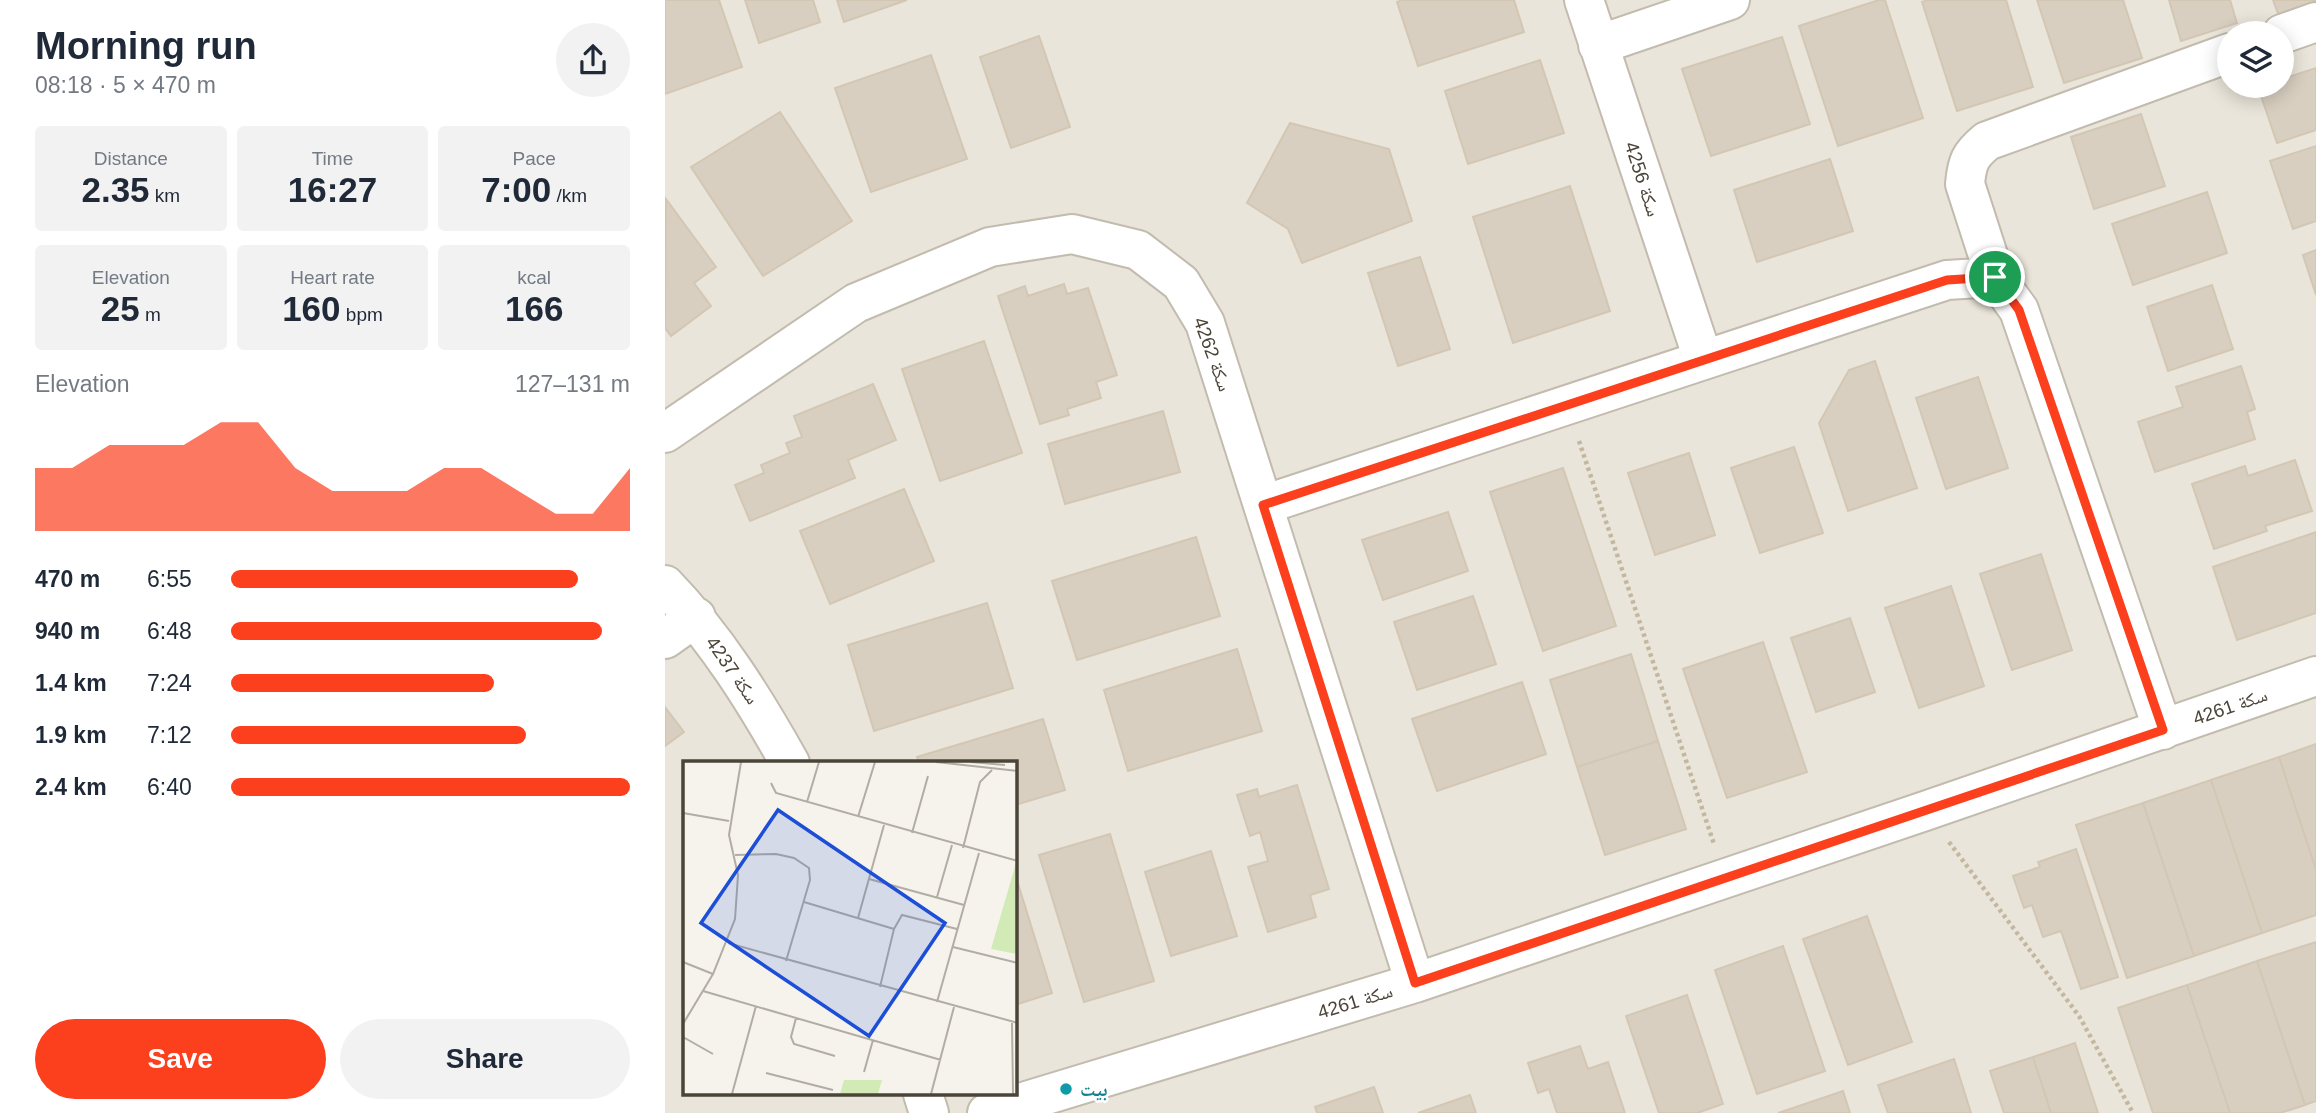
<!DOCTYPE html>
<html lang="en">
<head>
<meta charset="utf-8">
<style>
  :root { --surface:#fff; --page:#f2f2f3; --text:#1f2937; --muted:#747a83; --accent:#fc3f1d }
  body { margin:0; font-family:Arial,"Noto Naskh Arabic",sans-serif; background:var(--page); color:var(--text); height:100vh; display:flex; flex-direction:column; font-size:26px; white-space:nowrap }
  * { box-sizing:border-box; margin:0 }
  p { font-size:23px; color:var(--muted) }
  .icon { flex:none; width:38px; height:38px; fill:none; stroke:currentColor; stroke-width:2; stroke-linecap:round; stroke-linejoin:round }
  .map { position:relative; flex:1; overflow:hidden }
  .panel { display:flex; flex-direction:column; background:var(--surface); width:665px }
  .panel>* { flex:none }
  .fabs { position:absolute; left:1552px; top:21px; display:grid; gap:14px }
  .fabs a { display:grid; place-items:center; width:77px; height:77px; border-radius:50%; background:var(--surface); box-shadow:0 4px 18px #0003; font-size:35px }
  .pin { position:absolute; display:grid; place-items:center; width:60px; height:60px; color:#fff; margin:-30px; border:4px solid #fff; border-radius:50%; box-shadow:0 2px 7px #0007 }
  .round { display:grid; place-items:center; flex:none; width:74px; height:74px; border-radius:37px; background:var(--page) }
  .head { display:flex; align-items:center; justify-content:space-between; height:119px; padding:0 35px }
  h1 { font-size:38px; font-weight:600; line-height:52px }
  .stats { display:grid; grid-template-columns:repeat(3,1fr); gap:10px; height:119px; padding:7px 35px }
  .stats div { display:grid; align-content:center; border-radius:7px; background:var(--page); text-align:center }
  .stats b { font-size:35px; font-weight:600 }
  .stats small { font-size:19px; font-weight:400 }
  .stats p { font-size:19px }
  .chart { height:196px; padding:14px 35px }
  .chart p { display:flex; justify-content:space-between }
  .chart svg { width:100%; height:126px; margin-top:7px; fill:var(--accent); opacity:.7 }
  .cta { display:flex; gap:14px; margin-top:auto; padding:14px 35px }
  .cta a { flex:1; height:80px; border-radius:42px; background:var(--accent); color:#fff; font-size:28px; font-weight:600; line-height:80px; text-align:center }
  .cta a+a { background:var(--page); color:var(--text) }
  ul { padding:0 35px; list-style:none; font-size:23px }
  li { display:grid; grid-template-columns:112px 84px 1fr; align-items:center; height:52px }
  li i { height:18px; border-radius:9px; background:var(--accent) }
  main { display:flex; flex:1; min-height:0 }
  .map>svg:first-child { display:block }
  .residential { fill:#eae5da; fill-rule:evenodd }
  .building { fill:#d8cfc1; stroke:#d3c7b4; stroke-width:2 }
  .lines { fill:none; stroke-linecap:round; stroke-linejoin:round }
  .minor-casing { stroke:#c2bbae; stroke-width:42 }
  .path { stroke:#c4b79f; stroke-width:4.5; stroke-dasharray:3.5 3.5; stroke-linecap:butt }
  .minor { stroke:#fff; stroke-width:38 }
  .route-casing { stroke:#fff; stroke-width:14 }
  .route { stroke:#fc3f1d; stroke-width:9 }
  .culture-dot { fill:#0f9aa8; stroke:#fff; stroke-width:2.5 }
  .labels { text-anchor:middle; stroke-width:5; stroke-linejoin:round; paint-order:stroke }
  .street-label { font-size:19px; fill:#4b4439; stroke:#fff }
  .culture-label { font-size:19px; font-weight:bold; fill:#0d838f; stroke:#fff; text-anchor:start }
  .inset-road { fill:none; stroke:#b2ada4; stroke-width:2 }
  .view { fill:#1d4ed8; fill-opacity:0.15; stroke:#1d4ed8; stroke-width:3.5 }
  .inset-edge { fill:none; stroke:#4b4439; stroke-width:3.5 }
</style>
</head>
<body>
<main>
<section class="panel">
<div class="head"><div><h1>Morning run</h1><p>08:18 · 5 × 470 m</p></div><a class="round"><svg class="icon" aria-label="share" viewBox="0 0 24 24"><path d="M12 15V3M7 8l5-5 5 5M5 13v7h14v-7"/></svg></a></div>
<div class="stats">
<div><p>Distance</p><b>2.35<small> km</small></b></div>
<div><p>Time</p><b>16:27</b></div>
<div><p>Pace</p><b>7:00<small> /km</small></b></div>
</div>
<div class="stats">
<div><p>Elevation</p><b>25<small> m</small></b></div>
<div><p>Heart rate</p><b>160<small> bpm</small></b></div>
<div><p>kcal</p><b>166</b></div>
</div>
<div class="chart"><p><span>Elevation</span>127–131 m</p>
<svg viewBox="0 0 160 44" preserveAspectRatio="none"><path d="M0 44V22L10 22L20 14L30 14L40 14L50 6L60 6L70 22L80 30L90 30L100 30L110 22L120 22L130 30L140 38L150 38L160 22V44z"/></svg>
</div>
<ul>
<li><b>470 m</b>6:55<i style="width:87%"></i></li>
<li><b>940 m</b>6:48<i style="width:93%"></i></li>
<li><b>1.4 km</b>7:24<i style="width:66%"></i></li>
<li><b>1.9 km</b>7:12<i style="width:74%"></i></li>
<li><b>2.4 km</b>6:40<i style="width:100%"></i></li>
</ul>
<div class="cta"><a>Save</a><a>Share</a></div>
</section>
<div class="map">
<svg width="1651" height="1113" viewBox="0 0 1651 1113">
  <rect width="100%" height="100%" fill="#f6f3ec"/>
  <path class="residential" d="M0 0H1651V1113H0ZM1564 33H1617V86H1564ZM19 763H350V1094H19Z"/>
  <path class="building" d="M0 0H54L77 67 0 94Z
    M80 0H148L155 22 94 43Z
    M172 0H242L179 22Z
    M737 0H849L859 32 753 66 732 2Z
    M1214 0H1220L1258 118 1173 146 1134 26Z
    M1263 0H1341L1368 87 1292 111 1257 2Z
    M1372 0H1458L1477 58 1399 83Z
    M1504 0H1565L1572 23 1516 41Z
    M1608 0H1651V11L1616 22Z
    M374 36 405 127 346 148 315 57Z
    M1117 37 1145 124 1046 156 1017 69Z
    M266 55 302 159 206 192 170 88Z
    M875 60 899 133 803 164 780 91Z
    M1651 68V130L1612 143 1593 87 1617 86V79Z
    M115 112 187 221 98 276 26 167Z
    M1476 114 1500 186 1429 209 1406 137Z
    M625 123 724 149 747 221 637 263 623 229 582 203Z
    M1651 146V221L1628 229 1605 161Z
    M1165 159 1188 231 1092 262 1069 190Z
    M905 186 945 311 848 343 808 217Z
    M1542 192 1562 253 1468 285 1447 224Z
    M1 199 51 267 29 283 46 306 6 336 0 328Z
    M1651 250V295L1638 255Z
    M755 257 785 349 733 366 703 273Z
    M399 284 402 294 423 288 452 375 431 382 436 398 402 409 404 415 375 424 333 296 360 286 363 296Z
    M1547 285 1568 349 1503 371 1482 307Z
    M319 341 357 453 275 481 237 369Z
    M1210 361 1252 488 1183 511 1154 423 1184 370Z
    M1576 366 1590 409 1582 412 1590 439 1490 472 1473 422 1518 407 1511 387Z
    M1313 377 1343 468 1281 489 1251 398Z
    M208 384 231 440 183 460 190 478 85 521 70 485 99 473 96 465 125 453 121 443 137 437 129 416Z
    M498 411 515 472 400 504 383 444Z
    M1129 447 1158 533 1095 553 1066 468Z
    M1024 453 1050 535 990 555 963 473Z
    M1630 460 1647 511 1600 526 1602 531 1549 549 1527 484 1580 466 1583 476Z
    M898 468 951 626 878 651 825 492Z
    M239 489 269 561 165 604 135 531Z
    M783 512 803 571 718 600 697 540Z
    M1651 532V613L1572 640 1548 567Z
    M531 537 555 616 412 660 387 581Z
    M1376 554 1407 650 1347 670 1315 574Z
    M1286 586 1319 686 1254 708 1220 608Z
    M808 596 831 664 752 690 729 622Z
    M322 603 348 688 209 731 183 645Z
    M1185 618 1210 692 1151 712 1126 638Z
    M1098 642 1142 772 1062 798 1018 669Z
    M572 649 597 731 463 771 439 690Z
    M966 654 993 741 912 767 885 680Z
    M857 682 881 754 772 791 747 719Z
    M0 707 19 732 0 746Z
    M378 719 400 790 350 805V763H254L252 757Z
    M993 741 1021 829 940 855 912 767Z
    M1651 744V870L1614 757Z
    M1614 757 1651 870V915L1597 933 1546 780Z
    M1546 780 1597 933 1529 956 1478 803Z
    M632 785 664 889 645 895 651 917 603 932 583 867 603 861 595 832 585 836 572 795 592 789 594 797Z
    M1478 803 1529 956 1462 978 1411 825Z
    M445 834 489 981 419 1002 374 855Z
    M1411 849 1453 977 1416 989 1396 931 1378 937 1367 905 1359 908 1348 876 1375 867 1373 862Z
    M546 851 572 936 506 956 480 872Z
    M350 874 387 993 350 1005Z
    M1202 916 1247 1042 1183 1065 1138 939Z
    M1651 942V1101L1640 1105 1592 961Z
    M1118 946 1160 1071 1092 1094 1050 970Z
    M1592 961 1640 1105 1615 1113H1565L1522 985Z
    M1522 985 1565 1113H1488L1453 1008Z
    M1022 995 1058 1104 1032 1113H994L961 1016Z
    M1410 1043 1433 1113H1386L1368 1057Z
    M915 1046 923 1069 943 1062 960 1113H892L884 1089 873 1093 863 1063Z
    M1368 1057 1386 1113H1339L1325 1071Z
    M1289 1059 1306 1113H1223L1213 1085Z
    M709 1087 718 1113H652L650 1107Z
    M1178 1091 1185 1113H1113Z
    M805 1095 811 1113H753Z"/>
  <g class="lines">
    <g class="minor-casing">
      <path id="minor" d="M919 0 1038 359
        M1617 34 1651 22
        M933 45 1065 0
        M1330 277 1300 184C1302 162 1305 155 1322 141L1564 53
        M0 433 191 303 325 247 407 234 473 250 516 283 540 323 750 983
        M598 505 1282 280 1330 277 1354 310 1498 730
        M0 585C51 638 89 699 125 763
        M0 639 31 617
        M258 1094 264 1113
        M322 1113 750 983 1260 811 1651 676"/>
    </g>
    <path class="path" d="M914 441 1049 844
      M1284 842 1414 1016 1468 1113"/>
    <use href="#minor" class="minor"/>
  </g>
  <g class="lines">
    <g class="route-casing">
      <path id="route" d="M1330 277 1354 310 1498 730 750 983 598 505 1282 280Z"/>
    </g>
    <use href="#route" class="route"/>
  </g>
  <circle class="culture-dot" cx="401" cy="1089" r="7"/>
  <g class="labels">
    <g class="street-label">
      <text transform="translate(978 179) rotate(72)" y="7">سكة 4256</text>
      <text transform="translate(548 354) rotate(70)" y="7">سكة 4262</text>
      <text transform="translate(68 670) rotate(55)" y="7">سكة 4237</text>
      <text transform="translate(1565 706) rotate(-19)" y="7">سكة 4261</text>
      <text transform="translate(690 1001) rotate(-17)" y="7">سكة 4261</text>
    </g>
    <g class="culture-label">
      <text x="415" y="1096">بيت</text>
    </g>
  </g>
  <g transform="translate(18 761)">
    <rect width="334" height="334" fill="#f6f3ec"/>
    <path d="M333 102H334V193L308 188ZM161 319H199L195 333H157Z" fill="#d2eab5"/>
    <path class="inset-road" d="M253 1 335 10M288 1 322 4M88 22 93 32 335 100M124 41 136 1M0 52 46 60M175 56 192 1M229 72 245 15M280 87 297 21 309 9M52 94 93 93 111 97 126 107 127 119 103 200M186 118 281 144M254 136 269 84M121 141 211 168 197 226M175 157 201 64M211 168 219 154 274 168M45 182 335 262M270 186 335 202M0 201 30 213M20 230 258 299M254 241 296 92M113 257 108 276 111 283 152 295M329 262 330 333M0 263 30 213 52 158 55 114 46 74 58 1M0 276 30 293M181 311 190 279M83 312 150 329M49 333 73 245M248 333 271 246"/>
    <path class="view" d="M95 49 262 162 186 275 18 162Z"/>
    <rect width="334" height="334" class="inset-edge"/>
  </g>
</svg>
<div class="fabs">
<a><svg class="icon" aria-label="layers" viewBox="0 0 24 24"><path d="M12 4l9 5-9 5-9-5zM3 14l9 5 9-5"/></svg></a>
</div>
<div class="pin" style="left:1330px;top:277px;background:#1e9e55"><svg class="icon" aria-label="arrive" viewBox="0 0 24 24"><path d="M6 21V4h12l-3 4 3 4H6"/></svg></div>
</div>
</main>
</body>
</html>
